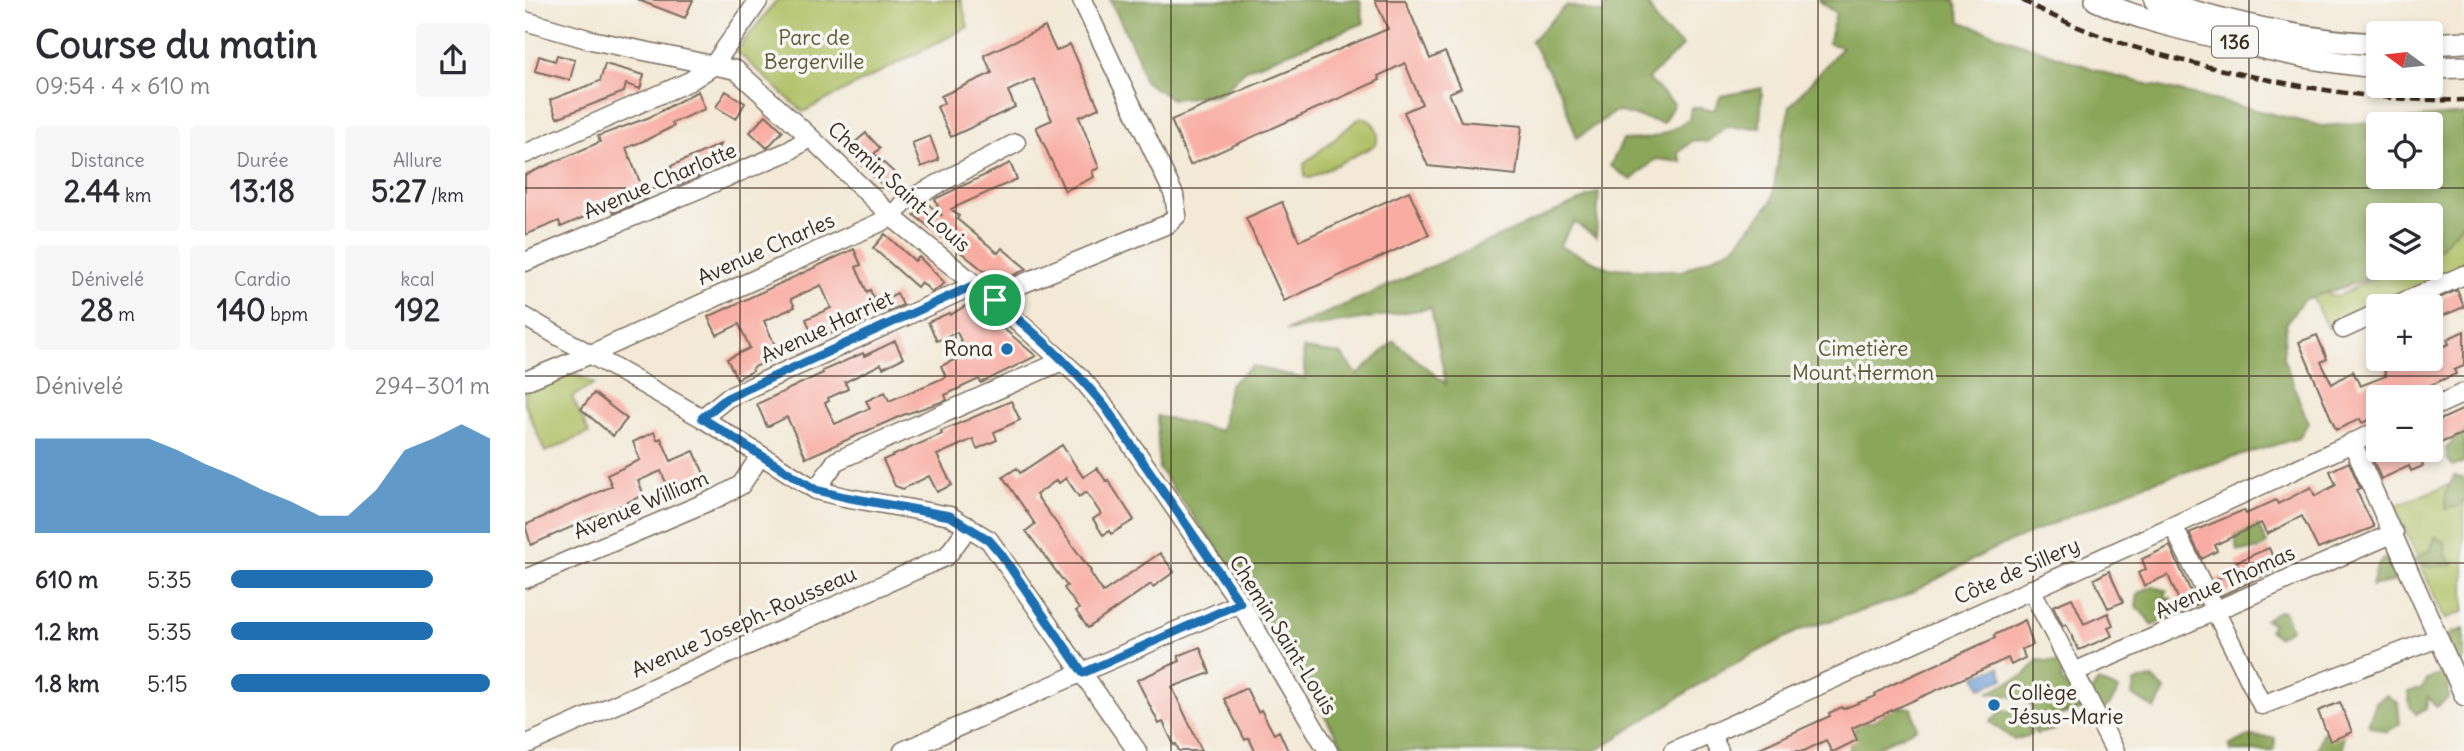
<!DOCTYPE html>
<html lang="fr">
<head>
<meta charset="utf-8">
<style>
  :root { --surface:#fff; --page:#f7f7f7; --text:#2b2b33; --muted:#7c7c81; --accent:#1f6fb2 }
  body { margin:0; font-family:Delius,sans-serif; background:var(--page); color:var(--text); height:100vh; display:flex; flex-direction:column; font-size:26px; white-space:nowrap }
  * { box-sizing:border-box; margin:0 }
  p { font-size:23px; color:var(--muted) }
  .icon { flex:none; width:38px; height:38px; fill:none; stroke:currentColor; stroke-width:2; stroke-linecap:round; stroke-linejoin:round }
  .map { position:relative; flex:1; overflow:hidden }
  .details { display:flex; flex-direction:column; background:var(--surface); width:525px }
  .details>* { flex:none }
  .needle { width:46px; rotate:285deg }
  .tools { position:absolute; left:1841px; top:21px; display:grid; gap:14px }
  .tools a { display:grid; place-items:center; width:77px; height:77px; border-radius:7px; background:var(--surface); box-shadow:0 4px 10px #0003; font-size:35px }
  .pin { position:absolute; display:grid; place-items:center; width:60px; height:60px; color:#fff; margin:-30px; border:4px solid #fff; border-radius:50%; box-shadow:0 2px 7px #0007 }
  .round { display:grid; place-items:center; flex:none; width:74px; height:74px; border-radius:7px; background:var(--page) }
  .summary { display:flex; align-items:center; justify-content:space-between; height:119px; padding:0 35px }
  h1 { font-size:38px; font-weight:700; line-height:52px }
  .figures { display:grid; grid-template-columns:repeat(3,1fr); gap:10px; height:119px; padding:7px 35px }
  .figures div { display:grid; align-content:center; border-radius:7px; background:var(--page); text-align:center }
  .figures b { font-size:30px; font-weight:700 }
  .figures small { font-size:19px; font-weight:400 }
  .figures p { font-size:19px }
  .chart { height:196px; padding:14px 35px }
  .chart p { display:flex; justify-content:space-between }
  .chart svg { width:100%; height:126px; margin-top:7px; fill:var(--accent); opacity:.7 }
  ul { padding:0 35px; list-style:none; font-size:23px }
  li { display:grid; grid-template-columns:112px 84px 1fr; align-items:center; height:52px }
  li i { height:18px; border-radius:9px; background:var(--accent) }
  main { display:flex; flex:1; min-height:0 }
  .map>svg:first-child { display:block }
  .green { fill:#aebf62; stroke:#747440; stroke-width:2 }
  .forest { fill:#8aa658; stroke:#62683b; stroke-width:2; fill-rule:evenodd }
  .water { fill:#6f9ed8; stroke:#55647b; stroke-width:2 }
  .building { fill:#f9aca1 }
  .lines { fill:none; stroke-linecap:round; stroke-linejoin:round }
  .minor-casing { stroke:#7b6d5e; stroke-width:21 }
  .major-casing { stroke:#7b6d5e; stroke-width:24 }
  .minor { stroke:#fff; stroke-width:18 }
  .major { stroke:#fff; stroke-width:21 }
  .rail { stroke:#3b2a1e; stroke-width:4.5; stroke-dasharray:10 5; stroke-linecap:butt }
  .route-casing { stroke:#fff; stroke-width:14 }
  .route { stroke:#1f6fb2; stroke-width:9 }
  .grid { fill:none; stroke:#3b2a1e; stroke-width:2; stroke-opacity:0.55 }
  .poi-dot { fill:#1f6fb2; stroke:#f6f6f2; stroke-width:2.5 }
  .labels { text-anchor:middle; stroke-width:7; stroke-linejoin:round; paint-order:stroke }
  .shield { fill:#f6f6f2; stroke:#73675e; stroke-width:2 }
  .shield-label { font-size:19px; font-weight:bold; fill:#3b2a1e }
  .park-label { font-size:21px; fill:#5e5732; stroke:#f6f6f2 }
  .street-label { font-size:21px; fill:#3b2a1e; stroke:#f6f6f2 }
  .poi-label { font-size:21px; fill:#3b2a1e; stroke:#f6f6f2; text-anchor:end }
</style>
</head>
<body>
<main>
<section class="details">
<div class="summary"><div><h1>Course du matin</h1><p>09:54 · 4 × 610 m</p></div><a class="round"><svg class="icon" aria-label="share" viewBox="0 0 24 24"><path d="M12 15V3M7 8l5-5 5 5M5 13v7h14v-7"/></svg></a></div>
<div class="figures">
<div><p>Distance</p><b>2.44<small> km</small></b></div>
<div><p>Durée</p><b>13:18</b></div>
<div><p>Allure</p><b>5:27<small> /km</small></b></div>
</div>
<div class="figures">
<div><p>Dénivelé</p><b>28<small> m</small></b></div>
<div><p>Cardio</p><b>140<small> bpm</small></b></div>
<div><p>kcal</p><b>192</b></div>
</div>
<div class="chart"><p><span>Dénivelé</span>294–301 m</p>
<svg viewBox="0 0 160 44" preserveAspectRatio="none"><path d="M0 44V11L10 11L20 11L30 11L40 11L50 15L60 20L70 24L80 29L90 33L100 38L110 38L120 29L130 15L140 11L150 6L160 11V44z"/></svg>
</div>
<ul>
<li><b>610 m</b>5:35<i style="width:78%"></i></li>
<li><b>1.2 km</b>5:35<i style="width:78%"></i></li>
<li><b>1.8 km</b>5:15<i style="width:100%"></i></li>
</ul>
</section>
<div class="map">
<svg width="1939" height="751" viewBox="0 0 1939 751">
  <rect width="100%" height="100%" fill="#f6f6f2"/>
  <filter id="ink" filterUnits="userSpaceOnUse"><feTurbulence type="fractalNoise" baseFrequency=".0143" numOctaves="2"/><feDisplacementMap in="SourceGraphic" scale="14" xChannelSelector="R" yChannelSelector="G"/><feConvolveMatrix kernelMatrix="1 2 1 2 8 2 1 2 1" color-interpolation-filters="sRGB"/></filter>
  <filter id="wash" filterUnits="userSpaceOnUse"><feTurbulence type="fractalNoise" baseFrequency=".00686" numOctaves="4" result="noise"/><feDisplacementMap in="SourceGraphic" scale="28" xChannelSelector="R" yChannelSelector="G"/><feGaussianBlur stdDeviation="1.57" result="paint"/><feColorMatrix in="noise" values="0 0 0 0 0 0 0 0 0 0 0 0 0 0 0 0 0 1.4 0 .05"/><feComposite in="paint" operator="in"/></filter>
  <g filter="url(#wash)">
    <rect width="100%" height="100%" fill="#f3e9d6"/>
    <path class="green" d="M252 0H436L443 27 278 112 211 51Z
      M836 117C851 121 857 133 849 146L785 178 780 177 779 164Z
      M1939 208V268L1802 328 1784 290 1813 296 1869 268H1906V242Z
      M46 372 69 384 47 397 64 433 20 452 0 404V392Z
      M1939 479V611L1920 619 1869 506Z"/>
    <path class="forest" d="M585 0H835L839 23 722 69 695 94 647 99 619 81 612 55Z
      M1082 0H1121L1134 26 1158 46 1123 79 1149 104 1138 123 1091 111 1052 138 1036 93 1006 41 1042 5 1078 14Z
      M1293 0H1430L1436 22 1589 76 1797 126 1939 114V222L1914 249 1906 252V215H1853V268H1868L1837 281 1778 300 1761 323 1758 357 1783 423 1774 438 1620 484 1464 551 1377 598 1275 630 1195 671 1071 751H821L731 603 634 469 632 416 696 431 704 385 727 366 780 379 778 349 816 354 833 375 869 341 921 384 906 308 761 331 1074 192 1071 237 1049 222 1034 246 1084 268 1157 271 1209 247 1247 201 1254 154 1265 106 1317 47 1303 43 1311 14ZM1853 124H1906V177H1853Z
      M1237 88 1235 128 1201 127 1182 142 1168 140 1153 153 1157 162 1131 159 1106 180 1085 166 1098 140C1127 140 1140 135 1164 119L1166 107 1189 110 1196 96Z
      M1939 429V462L1928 466 1923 460 1921 448Z
      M1929 476 1939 478V499L1934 506 1920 509 1921 493Z
      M1727 513 1742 544 1733 550 1713 551 1710 537Z
      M1910 537 1920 542 1921 555 1929 565 1906 567 1887 561 1906 549Z
      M1868 551 1875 580 1847 586 1852 566Z
      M1627 586 1642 591 1640 600 1646 598 1645 618 1628 625 1611 606 1613 593Z
      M1753 611H1759L1766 629 1752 637 1744 630 1748 623 1740 620Z
      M1939 629V659L1930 669 1927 683H1923V698L1911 707 1903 697 1901 709 1891 714 1885 706 1883 692 1897 688 1901 679 1915 675 1925 633Z
      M1513 660 1539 663 1536 680 1548 692 1556 710 1529 716 1531 729 1511 734 1504 724 1507 707 1500 699 1463 692 1500 675Z
      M1627 678 1640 690 1630 709 1607 695 1609 682Z
      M1573 681 1594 690 1585 704 1575 712 1564 695Z
      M1861 695 1873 703 1875 724 1861 732 1843 725 1851 702Z
      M1370 707 1387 708 1392 728 1345 751H1323L1332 723 1348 722Z
      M1479 710 1500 714 1506 735 1489 740 1465 722Z
      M1819 729 1817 751H1792L1797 733Z
      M1724 736 1750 738 1749 751H1706L1704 746Z"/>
    <path class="water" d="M1474 667 1479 679 1456 688 1451 676Z"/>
    <g id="blocks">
      <path class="building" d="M113 0H168L160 18Z
        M850 0H880L905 59 920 52 936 88 924 93 936 121 997 126 991 175 903 166 879 112 897 104 880 63 853 76 855 80 665 165 646 120 863 29Z
        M520 27 531 51 545 44 574 108 554 117 574 168 567 171 569 177 540 191 511 127 527 120 509 79 483 91 490 107 426 137 412 107 419 103 416 96 467 73 459 55Z
        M32 55 50 60 45 80 10 71 14 56 30 61Z
        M80 64 119 75 115 89 101 84 99 92 32 118 25 100 75 81Z
        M173 91 180 109 147 123 149 126 123 139 101 148 122 199 88 213 85 206 36 227 34 221 0 235V175L75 142 73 136 125 117Z
        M201 91 220 103 211 119 191 107Z
        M241 115 258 131 242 148 225 132Z
        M341 133 355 148 349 154 375 178 363 190 321 150Z
        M405 136 414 160 396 167 387 143Z
        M196 144 177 175 153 185 146 166Z
        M485 163 492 179 426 209 434 216 432 219 473 253 477 248 502 269 473 282 389 215 402 203 417 216 410 199Z
        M884 191 904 235 759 301 721 218 757 202 774 241Z
        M360 234 390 261 394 257 420 283 407 292 396 282 392 287 348 248Z
        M329 249 336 265 331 267 342 292 345 290 355 311 290 341 281 319 306 308 296 285 266 299 270 307 239 321 255 356 227 368 228 371 212 379 202 359 225 348 214 324 192 335 183 317Z
        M1932 290 1939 307 1915 317 1908 301Z
        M372 293 378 305 362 312 356 301Z
        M447 302 511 356 456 383 454 379 420 395 422 400 378 415 281 458 262 417 242 427 232 404 298 373 297 371 338 353 339 356 370 341 378 358 358 368 356 364 320 382 323 389 303 398 304 401 300 403 310 424 345 408 341 401 360 392 364 401 421 377 416 366 442 354 432 332 412 341 403 322 424 313 425 315Z
        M1939 331V366L1929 370 1931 374 1878 397H1853V416L1837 423 1835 419 1811 430 1774 342 1792 335 1802 359 1796 362 1807 384 1828 371 1835 386 1861 376 1859 371 1884 362 1883 359H1906V352L1924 344 1922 339Z
        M69 393 102 419 88 436 56 409Z
        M486 401 495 420 469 432 472 440 452 449 448 439 412 455 427 485 412 492 404 476 378 489 370 486 358 460 417 434 416 431Z
        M1939 409V433L1906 447V424Z
        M129 432 132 440 136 438 146 461 169 451 180 476 145 492 136 471 113 481 119 495 6 545 0 525 87 486 82 475 115 460 108 442Z
        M537 445 558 477 572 468 581 481 583 480 609 520 586 534 584 531 578 535 568 519 576 514 561 492 554 497 541 478 534 483 532 480 511 495 566 571 565 572 578 592 635 553 649 572 628 587 626 584 563 628 551 611 554 609 539 588 542 586 501 531 510 524 478 477 492 468 495 473Z
        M1847 450H1893L1898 466 1886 471 1884 466 1856 479 1844 451Z
        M1824 462 1835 488 1831 490 1849 527 1793 549 1777 516 1742 534 1736 523 1690 545 1692 551 1677 559 1664 533 1719 510 1721 514 1751 500 1753 504 1786 487 1790 496 1811 485 1805 471Z
        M1645 546 1666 592 1667 591 1674 604 1658 610 1643 575 1619 586 1613 573 1621 569 1617 559Z
        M1744 548 1753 569 1695 596 1688 581 1714 568 1711 562Z
        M1584 571 1598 602 1583 608 1569 579Z
        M1547 598 1559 624 1583 613 1588 625 1583 627 1587 636 1554 650 1541 624 1538 626 1528 606Z
        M1500 620 1508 645 1497 649 1500 658 1486 665 1483 658 1327 728 1332 740 1310 751H1306L1301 740 1279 751H1228L1305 716 1304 713 1317 707 1318 709 1351 696 1350 694 1366 685 1470 638 1469 635Z
        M675 647 685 673 647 687 677 751H654L651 744 649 745 638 722 634 724 612 680 655 661 653 656Z
        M721 688 733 712 736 710 749 734 754 731 763 751H730L724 738 720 740 699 699Z
        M1815 702 1827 732 1805 741 1793 711Z"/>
    </g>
  </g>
  <g filter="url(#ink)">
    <use href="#blocks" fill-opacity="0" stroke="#7b6d5e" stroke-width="2"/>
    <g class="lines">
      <g class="minor-casing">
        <path id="minor" d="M0 21 66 40 211 70 285 137 367 217 469 300 556 378 581 408 715 603 803 751
          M0 154 165 81 188 66 234 0
          M0 262 264 151 285 137
          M469 300 480 291 643 224 652 215 649 195 557 0
          M1869 306 1939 275
          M0 317 177 418 291 490 319 497 425 516 464 540 612 751
          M1818 329 1853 313
          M0 381 64 355 367 217 379 202 491 143
          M1906 408 1939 393
          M177 418 202 398 449 285
          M1827 442 1939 696
          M291 490 311 461 537 361
          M1648 526 1737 705 1913 638
          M0 579 194 497 216 485 236 455
          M1506 589 1590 751
          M1549 672 1869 533
          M1185 733 1194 751
          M0 745 422 556 444 526
          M378 751 715 603
          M1148 751 1648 526 1853 431"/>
      </g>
      <g class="major-casing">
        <path id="major" d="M1571 0C1612 19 1657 29 1700 39 1750 51 1801 63 1853 67
          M1630 0C1701 22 1778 41 1853 44
          M1906 44 1939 42
          M1906 68 1939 67"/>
      </g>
      <use href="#minor" class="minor"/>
      <use href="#major" class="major"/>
      <path class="rail" d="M1497 0C1563 37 1633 56 1707 72 1784 89 1860 102 1939 100"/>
    </g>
  </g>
  <g class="lines" filter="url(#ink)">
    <g class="route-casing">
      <path id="route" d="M449 285C497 320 544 362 581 408L715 603 558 673 476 554 464 540 425 516 320 497 291 490 177 418 202 398Z"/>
    </g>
    <use href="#route" class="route"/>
  </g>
  <path class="grid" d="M215 0V751M431 0V751M646 0V751M862 0V751M1077 0V751M1293 0V751M1508 0V751M1724 0V751M0 188H1939M0 376H1939M0 563H1939"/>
  <g class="poi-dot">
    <circle cx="482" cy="349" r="7"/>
    <circle cx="1469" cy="705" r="7"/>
  </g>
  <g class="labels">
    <rect class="shield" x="1687" y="26.5" width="46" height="31" rx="5"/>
    <g class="shield-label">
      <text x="1710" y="49">136</text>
    </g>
    <g class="park-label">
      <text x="289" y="45">Parc de<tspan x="289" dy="24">Bergerville</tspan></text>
      <text x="1338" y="356">Cimetière<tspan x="1338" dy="24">Mount Hermon</tspan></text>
    </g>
    <g class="street-label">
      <text transform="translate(135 181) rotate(-23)" y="7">Avenue Charlotte</text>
      <text transform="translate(374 187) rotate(42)" y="7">Chemin Saint-Louis</text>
      <text transform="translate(241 249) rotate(-24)" y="7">Avenue Charles</text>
      <text transform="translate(302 327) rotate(-25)" y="7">Avenue Harriet</text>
      <text transform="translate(116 505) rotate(-23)" y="7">Avenue William</text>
      <text transform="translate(1492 571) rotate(-24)" y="7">Côte de Sillery</text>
      <text transform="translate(1700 582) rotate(-24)" y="7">Avenue Thomas</text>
      <text transform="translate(219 622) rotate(-24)" y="7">Avenue Joseph-Rousseau</text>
      <text transform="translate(758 635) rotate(58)" y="7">Chemin Saint-Louis</text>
    </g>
    <g class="poi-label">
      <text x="468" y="356">Rona</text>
      <text x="1483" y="700" text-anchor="start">Collège<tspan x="1483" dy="24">Jésus-Marie</tspan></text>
    </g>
  </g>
</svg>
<div class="tools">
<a><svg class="needle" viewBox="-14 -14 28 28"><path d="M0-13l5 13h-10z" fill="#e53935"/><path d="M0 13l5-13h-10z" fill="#7c7c81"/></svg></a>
<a><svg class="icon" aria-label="locate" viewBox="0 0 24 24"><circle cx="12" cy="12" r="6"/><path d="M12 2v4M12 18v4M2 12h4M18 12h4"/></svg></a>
<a><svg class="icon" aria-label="layers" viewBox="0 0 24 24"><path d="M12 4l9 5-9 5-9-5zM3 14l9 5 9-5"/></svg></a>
<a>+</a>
<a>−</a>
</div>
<div class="pin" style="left:470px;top:300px;background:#1e9e55"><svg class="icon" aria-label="arrive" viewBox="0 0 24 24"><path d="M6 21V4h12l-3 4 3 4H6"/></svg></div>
</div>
</main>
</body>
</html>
